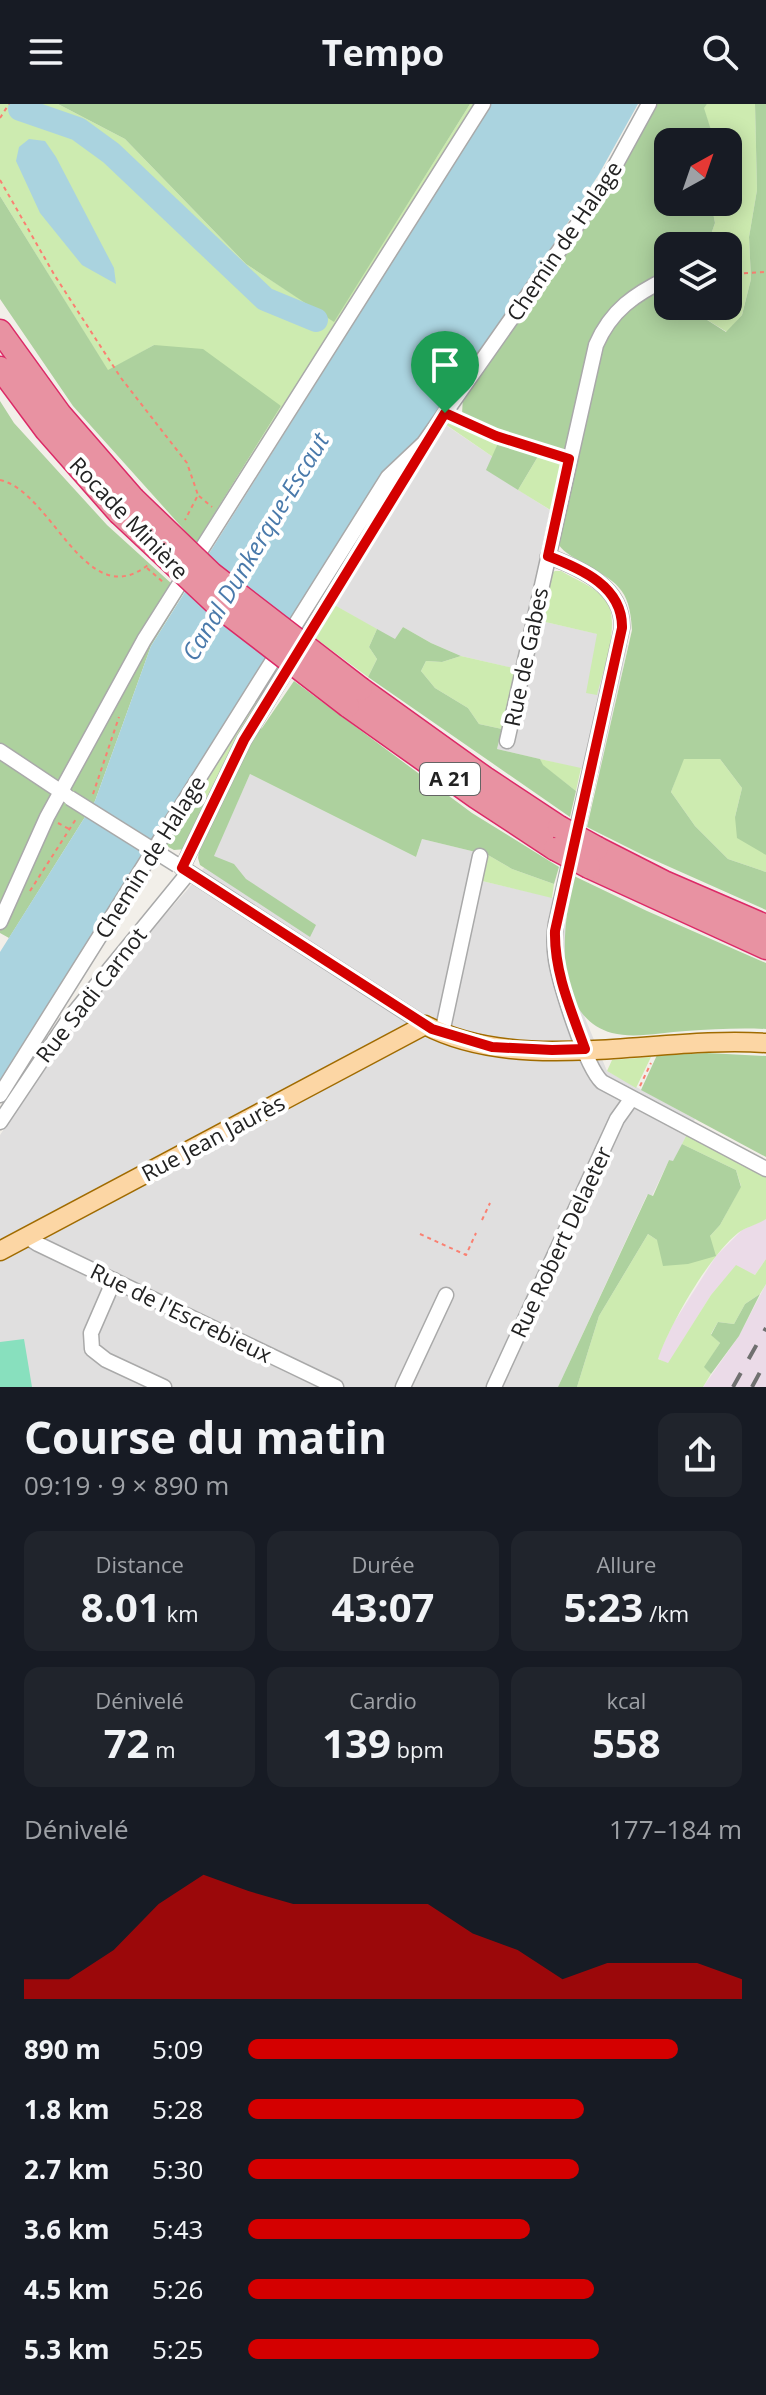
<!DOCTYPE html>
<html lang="fr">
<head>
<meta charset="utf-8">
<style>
  :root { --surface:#171b24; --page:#20242c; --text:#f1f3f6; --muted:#9ea1a6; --accent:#d40000 }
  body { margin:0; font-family:"Open Sans",sans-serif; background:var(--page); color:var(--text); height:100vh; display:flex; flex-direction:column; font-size:30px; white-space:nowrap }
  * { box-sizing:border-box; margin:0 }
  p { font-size:26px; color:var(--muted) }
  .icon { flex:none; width:44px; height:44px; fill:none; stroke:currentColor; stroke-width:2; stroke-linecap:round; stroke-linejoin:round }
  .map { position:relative; height:1283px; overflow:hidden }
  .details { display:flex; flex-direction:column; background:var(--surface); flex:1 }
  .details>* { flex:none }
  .needle { width:52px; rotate:40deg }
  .buttons { position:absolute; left:654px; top:24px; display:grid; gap:16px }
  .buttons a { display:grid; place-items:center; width:88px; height:88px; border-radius:16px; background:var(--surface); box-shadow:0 4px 20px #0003; font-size:40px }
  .pin { position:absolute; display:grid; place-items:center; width:68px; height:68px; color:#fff; margin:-82px -34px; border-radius:50% 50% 50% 0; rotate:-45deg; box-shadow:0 0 8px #0007 }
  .pin .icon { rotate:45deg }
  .round { display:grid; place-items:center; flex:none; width:84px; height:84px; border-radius:16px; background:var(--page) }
  .summary { display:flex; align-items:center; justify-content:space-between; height:136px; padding:0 24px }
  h1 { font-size:44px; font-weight:700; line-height:60px }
  .metrics { display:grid; grid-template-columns:repeat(3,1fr); gap:12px; height:136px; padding:8px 24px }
  .metrics div { display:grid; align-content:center; border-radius:16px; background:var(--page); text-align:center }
  .metrics b { font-size:40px; font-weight:700 }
  .metrics small { font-size:22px; font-weight:400 }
  .metrics p { font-size:22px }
  .chart { height:224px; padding:16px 24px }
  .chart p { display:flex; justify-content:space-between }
  .chart svg { width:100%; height:144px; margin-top:8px; fill:var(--accent); opacity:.7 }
  ul { padding:0 24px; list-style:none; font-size:26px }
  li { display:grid; grid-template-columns:128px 96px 1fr; align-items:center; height:60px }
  li i { height:20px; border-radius:10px; background:var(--accent) }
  header { display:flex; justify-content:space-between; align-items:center; height:104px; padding:0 24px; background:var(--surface); font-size:36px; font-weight:700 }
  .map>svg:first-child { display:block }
  .residential { fill:#e0dfdf }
  .industrial { fill:#ebdbe8 }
  .grass { fill:#cdebb0 }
  .forest { fill:#add19e }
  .pitch { fill:#88e0be }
  .water { fill:#aad3df }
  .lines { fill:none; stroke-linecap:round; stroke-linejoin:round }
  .river { stroke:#aad3df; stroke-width:24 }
  .minor-casing { stroke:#a9a9a9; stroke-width:17 }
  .major-casing { stroke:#a06b00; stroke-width:21 }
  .highway-casing { stroke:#dc2a67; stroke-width:25 }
  .path { stroke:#fa8072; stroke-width:2; stroke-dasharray:4 4; stroke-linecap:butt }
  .minor { stroke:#fff; stroke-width:14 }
  .major { stroke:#fcd6a4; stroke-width:18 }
  .highway { stroke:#e892a2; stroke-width:22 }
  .rail { stroke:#707070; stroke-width:4; stroke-dasharray:16 16; stroke-linecap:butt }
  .minor-bridge-casing { stroke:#a9a9a9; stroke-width:17; stroke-linecap:butt }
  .highway-bridge-casing { stroke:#dc2a67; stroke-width:25; stroke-linecap:butt }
  .minor-bridge { stroke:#fff; stroke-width:14 }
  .highway-bridge { stroke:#e892a2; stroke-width:22 }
  .route-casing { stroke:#fff; stroke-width:16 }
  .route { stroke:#d40000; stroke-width:10 }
  .labels { text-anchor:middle; stroke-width:8; stroke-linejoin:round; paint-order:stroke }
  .shield { fill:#fff; stroke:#646464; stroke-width:2 }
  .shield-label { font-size:20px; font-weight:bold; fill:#222 }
  .street-label { font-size:22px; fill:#222; stroke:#fff }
  .water-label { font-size:24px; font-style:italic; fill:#4a7aab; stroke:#fff }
</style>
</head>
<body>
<header><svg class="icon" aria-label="menu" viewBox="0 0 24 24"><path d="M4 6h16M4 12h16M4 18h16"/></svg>Tempo<svg class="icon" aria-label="search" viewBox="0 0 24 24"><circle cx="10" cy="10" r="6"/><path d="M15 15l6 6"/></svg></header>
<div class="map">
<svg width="766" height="1283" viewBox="0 0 766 1283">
  <rect width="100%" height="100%" fill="#f2efe9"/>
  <path class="residential" d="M434 313 493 353 487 366 561 413 541 517 598 530 628 541 599 669 497 645 517 565 461 552 431 539 403 523 395 536 310 487 385 365 418 335Z
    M250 670 416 753 422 735 488 751 482 777 568 797 566 807 567 871 607 967 695 1015 673 1058 669 1056 652 1092 647 1091 558 1283H0V1031L88 897 188 785 213 752Z"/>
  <path class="industrial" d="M766 1115V1155L755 1171 736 1162 711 1191 668 1260 657 1254 673 1220 716 1152 742 1126Z
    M766 1180V1283H703L739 1232Z"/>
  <path class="grass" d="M0 0H58L125 35 246 160 334 217 470 0H491L209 448 196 439 281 302 154 241 108 267 0 92Z
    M707 0H755L757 86 749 133 751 175 742 211 727 228 704 214V202H728V142H707L715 119 711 98H728V56L731 52 728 48V38H720L711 27 703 3Z
    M451 317 499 338 493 353 445 320Z
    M543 344 564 349 552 407 518 386Z
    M555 467H561C575 475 593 482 604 494 623 515 603 566 597 591L586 589 597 530 541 517 550 470Z
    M331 499 377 525 369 543 377 555 368 573 311 531Z
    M461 552 518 565 502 625 479 620 468 604 435 584 421 567 426 557 442 558Z
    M273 562 280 567 208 702 188 695Z
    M540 655 581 664 576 687 542 661Z
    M683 655H720L742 684 735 713 766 751V768L728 755 695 722 671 688Z
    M488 751 512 765 554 780 552 794 482 777Z
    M651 953 636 984 607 967 612 956Z
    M688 1028 766 1069V1115C757 1121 746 1123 738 1129 709 1152 670 1220 658 1255L668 1259 711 1191 736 1161 755 1171 766 1155V1180L760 1190 745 1200 734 1220 718 1218 711 1230 720 1239 705 1263 711 1270 703 1283H577L599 1212 648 1130 657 1136 710 1132 720 1121 741 1082 736 1066 682 1040Z"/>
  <path class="forest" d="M58 0H470L334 218 246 160 125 35Z
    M655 0H707L704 4 711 26 720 38H668V98H711L715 119 707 142 683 138 679 142H668V152L660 160 668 179V202H704V214L726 228 742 211 751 175 749 133 757 86 755 0H766V751L737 734 735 713 742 684 720 655H684L671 688 695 722 728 755 766 768V806L645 752 587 723 632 526C630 483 616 478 581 458 570 451 563 448 556 437L575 352 543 344 518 386 486 366 503 328 462 311 463 291Z
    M0 92 108 266 154 241 203 245 281 302 196 439 73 302 0 195Z
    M0 297 14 319 107 421 183 490 151 542 95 697 9 834 0 829Z
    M403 523 431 539 461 552 442 558 426 557 421 567 435 584 468 604 479 620 502 625 497 645 540 655 543 661 576 687 570 713 368 573 377 555 369 543 377 525 395 535Z
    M294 577 472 709 559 763 554 780 512 765 488 751 422 735 416 753 250 670 214 752 234 760 246 775 316 821 310 833 200 761 198 754 200 739 252 630 262 624Z
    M188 695 208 702 186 745 174 746 161 739Z
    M574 772 647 807 766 859V925C739 924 713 925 686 927 663 928 635 935 612 929 550 912 563 818 574 772Z
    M707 949 766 952V1053L641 986 657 951Z
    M682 1040 736 1066 741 1083 720 1121 710 1132 716 1152 688 1160 663 1162 657 1136 648 1130 599 1212 577 1283H558L648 1090 653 1092 669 1056 673 1057Z
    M760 1190 739 1232 711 1270 704 1263 720 1239 711 1231 718 1218 734 1220 745 1200Z"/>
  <path class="pitch" d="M24 1235 32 1283H0V1238Z"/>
  <path class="water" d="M491 0H638L599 70 556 137 418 335 385 365 0 984V848L95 697 151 542Z
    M29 35 45 37 56 53 114 164 116 180 82 161 40 109 16 57 19 43Z"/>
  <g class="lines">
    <path class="river" d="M20 5 78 25 111 49 265 195 316 216"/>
    <g class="minor-casing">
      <path id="minor" d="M548 452C582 465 623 483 622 524L556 819C554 831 554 843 556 856 560 880 585 962 602 978L766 1065
        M507 637 596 241C611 206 635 190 668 174
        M0 647 66 691
        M181 763 425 921
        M182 764 244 636 415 354
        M0 818 47 713 144 536 483 0
        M442 929 480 752
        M0 991 388 373 424 339 535 181 603 84 649 0
        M0 1018 69 915 189 768
        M27 1133 38 1140 336 1283
        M114 1176 91 1229 92 1245 106 1256 164 1283
        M403 1283 446 1191
        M494 1283 617 1015 632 994"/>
    </g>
    <g class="major-casing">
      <path id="major" d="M0 1147 425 921C522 972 659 931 766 939"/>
    </g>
    <g class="highway-casing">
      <path id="highway" d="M0 227 60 310 133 394
        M0 264 46 326 119 409
        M361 585 485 674 559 723
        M348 602 476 693 555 745
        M597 744 664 778 766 822
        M589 763 766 844"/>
    </g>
    <path class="path" d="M0 14 9 0
      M0 76 55 172 121 274 187 359 198 391 185 416
      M728 170 766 168
      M457 315 496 332 556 351
      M0 376C53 388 85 510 148 461
      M199 392 212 403
      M147 464 163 478
      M93 690 119 613
      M58 719 69 725
      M30 787 76 715
      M640 982 651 959
      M482 1116 490 1099
      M420 1130 466 1151 476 1129"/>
    <use href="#minor" class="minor"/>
    <use href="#major" class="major"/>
    <use href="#highway" class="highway"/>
    <path class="rail" d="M733 1283 766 1224
      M752 1283 766 1257"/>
    <g class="minor-bridge-casing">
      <path id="minor-bridge" d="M70 694 177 761"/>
    </g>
    <g class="highway-bridge-casing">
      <path id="highway-bridge" d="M133 394 212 470 361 585
        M119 409 218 502 348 602
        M559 723 597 744
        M555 745 589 763"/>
    </g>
    <use href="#minor-bridge" class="minor-bridge"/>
    <use href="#highway-bridge" class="highway-bridge"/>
  </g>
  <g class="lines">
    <g class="route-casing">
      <path id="route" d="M445 309 496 332 569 355 548 452C582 465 623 483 622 524L555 827C554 868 571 906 585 945L552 946 492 943 432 925 182 764 244 636Z"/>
    </g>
    <use href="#route" class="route"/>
  </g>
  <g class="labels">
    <rect class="shield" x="420" y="659" width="60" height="32" rx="6"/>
    <g class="shield-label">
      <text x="450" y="682">A 21</text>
    </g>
    <g class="street-label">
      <text transform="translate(564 137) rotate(-56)" y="8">Chemin de Halage</text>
      <text transform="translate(129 414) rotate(46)" y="8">Rocade Minière</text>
      <text transform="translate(526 553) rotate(-78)" y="8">Rue de Gabes</text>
      <text transform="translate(150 753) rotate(-58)" y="8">Chemin de Halage</text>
      <text transform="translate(91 891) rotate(-52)" y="8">Rue Sadi Carnot</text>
      <text transform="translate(213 1034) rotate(-28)" y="8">Rue Jean Jaurès</text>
      <text transform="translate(561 1138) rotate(-65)" y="8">Rue Robert Delaeter</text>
      <text transform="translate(181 1209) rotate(26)" y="8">Rue de l'Escrebieux</text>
    </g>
    <g class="water-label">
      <text transform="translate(256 443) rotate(-59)" y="8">Canal Dunkerque-Escaut</text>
    </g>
  </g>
</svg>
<div class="buttons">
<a><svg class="needle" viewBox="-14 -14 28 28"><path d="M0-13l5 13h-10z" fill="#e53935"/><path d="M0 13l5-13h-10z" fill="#9ea1a6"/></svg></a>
<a><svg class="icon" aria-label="layers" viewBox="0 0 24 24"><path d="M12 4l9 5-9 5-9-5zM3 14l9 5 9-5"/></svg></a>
</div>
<div class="pin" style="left:445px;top:309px;background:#1e9e55"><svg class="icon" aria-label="arrive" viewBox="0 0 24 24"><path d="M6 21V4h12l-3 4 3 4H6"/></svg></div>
</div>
<section class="details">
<div class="summary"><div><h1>Course du matin</h1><p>09:19 · 9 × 890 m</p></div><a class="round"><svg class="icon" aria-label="share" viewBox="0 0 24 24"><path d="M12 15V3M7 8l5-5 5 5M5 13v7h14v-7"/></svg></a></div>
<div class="metrics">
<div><p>Distance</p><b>8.01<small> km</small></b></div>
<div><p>Durée</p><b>43:07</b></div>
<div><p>Allure</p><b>5:23<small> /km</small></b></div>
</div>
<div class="metrics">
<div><p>Dénivelé</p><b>72<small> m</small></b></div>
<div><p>Cardio</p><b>139<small> bpm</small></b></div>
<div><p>kcal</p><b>558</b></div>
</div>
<div class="chart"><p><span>Dénivelé</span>177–184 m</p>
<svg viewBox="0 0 160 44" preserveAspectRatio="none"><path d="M0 44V38L10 38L20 29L30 15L40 6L50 11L60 15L70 15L80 15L90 15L100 24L110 29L120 38L130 33L140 33L150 33L160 38V44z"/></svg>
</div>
<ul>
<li><b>890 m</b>5:09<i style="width:87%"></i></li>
<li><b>1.8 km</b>5:28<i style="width:68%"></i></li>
<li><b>2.7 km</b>5:30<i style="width:67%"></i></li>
<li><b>3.6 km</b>5:43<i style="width:57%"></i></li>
<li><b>4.5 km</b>5:26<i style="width:70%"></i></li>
<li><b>5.3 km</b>5:25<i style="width:71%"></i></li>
</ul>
</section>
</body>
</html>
